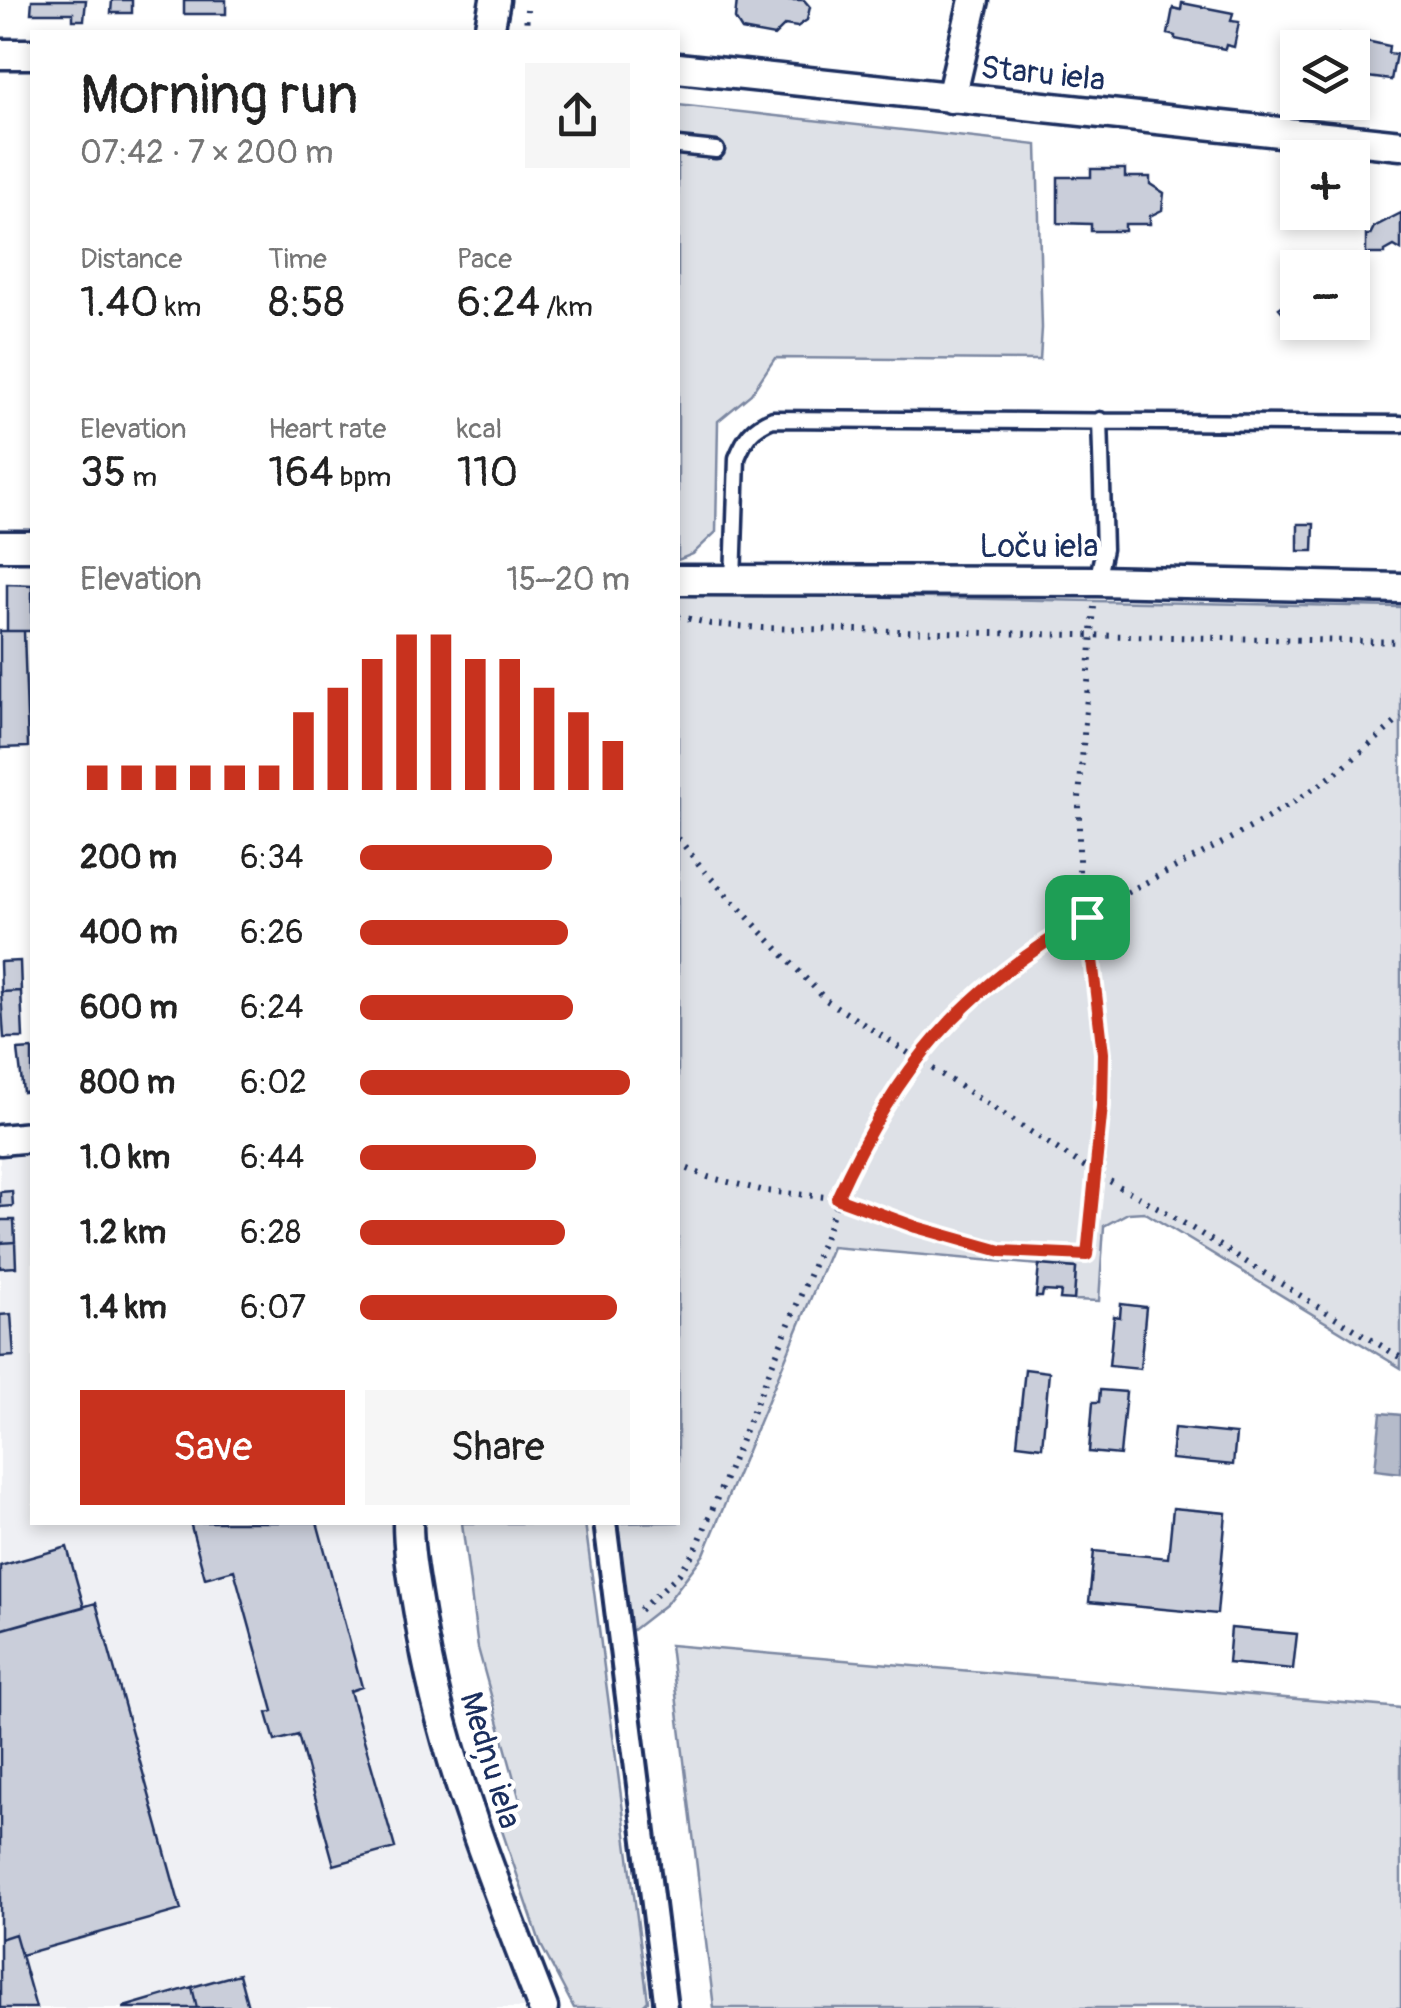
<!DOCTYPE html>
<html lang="en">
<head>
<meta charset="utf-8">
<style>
  :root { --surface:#fff; --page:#f6f6f6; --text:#222; --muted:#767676; --accent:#c8321e }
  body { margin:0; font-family:Pangolin,sans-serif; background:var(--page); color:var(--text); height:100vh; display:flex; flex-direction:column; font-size:38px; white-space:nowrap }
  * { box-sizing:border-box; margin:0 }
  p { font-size:32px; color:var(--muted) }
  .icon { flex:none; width:55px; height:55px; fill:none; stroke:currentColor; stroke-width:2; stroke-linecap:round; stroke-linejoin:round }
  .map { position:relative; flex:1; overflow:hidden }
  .side { position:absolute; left:30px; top:30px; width:650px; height:1495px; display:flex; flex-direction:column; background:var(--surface); border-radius:0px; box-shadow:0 5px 15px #0003 }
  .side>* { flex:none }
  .controls { position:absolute; left:1280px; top:30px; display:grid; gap:20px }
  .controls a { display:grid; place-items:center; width:90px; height:90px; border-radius:0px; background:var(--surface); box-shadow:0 5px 15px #0003; font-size:50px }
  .pin { position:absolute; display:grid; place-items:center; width:85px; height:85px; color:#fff; margin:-42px; border-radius:20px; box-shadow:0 5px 15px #0006 }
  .round { display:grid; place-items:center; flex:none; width:105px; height:105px; border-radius:0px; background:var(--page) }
  .head { display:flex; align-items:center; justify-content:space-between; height:170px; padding:0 50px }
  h1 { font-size:55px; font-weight:600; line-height:75px }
  .metrics { display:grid; grid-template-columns:repeat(3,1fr); gap:15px; height:170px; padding:10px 50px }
  .metrics div { display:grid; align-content:center }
  .metrics b { font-size:42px; font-weight:600 }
  .metrics small { font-size:28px; font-weight:400 }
  .metrics p { font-size:28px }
  .chart { height:280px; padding:20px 50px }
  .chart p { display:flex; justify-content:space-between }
  .chart svg { width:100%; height:180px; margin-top:10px; stroke:var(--accent); stroke-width:6 }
  .primary-button { display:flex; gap:20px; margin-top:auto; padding:20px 50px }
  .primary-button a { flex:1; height:115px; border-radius:0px; background:var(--accent); color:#fff; font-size:40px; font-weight:600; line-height:115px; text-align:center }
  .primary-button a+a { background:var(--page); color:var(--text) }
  ul { padding:0 50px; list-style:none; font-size:32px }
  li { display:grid; grid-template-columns:160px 120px 1fr; align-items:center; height:75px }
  li i { height:25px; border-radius:12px; background:var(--accent) }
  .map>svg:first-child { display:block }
  .built { fill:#eff0f4 }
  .green { fill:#dee1e7; stroke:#7c88a2; stroke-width:2.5 }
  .water { fill:#b5bbca; stroke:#77839f; stroke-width:2.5 }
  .building { fill:#caceda; stroke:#1b2f5e; stroke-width:2.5 }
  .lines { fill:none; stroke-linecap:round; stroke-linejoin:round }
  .service-casing { stroke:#1b2f5e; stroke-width:21 }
  .pedestrian-casing { stroke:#1b2f5e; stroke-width:28 }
  .minor-casing { stroke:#1b2f5e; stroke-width:35 }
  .path { stroke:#1b2f5e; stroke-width:6; stroke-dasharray:2.5 8; stroke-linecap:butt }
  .service { stroke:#fff; stroke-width:14 }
  .pedestrian { stroke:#fff; stroke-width:20 }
  .minor { stroke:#fff; stroke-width:28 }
  .route-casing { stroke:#fff; stroke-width:20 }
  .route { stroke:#c8321e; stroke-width:12 }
  .labels { text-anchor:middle; stroke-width:9; stroke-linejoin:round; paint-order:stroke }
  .street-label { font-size:32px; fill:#1b2f5e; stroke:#fff }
</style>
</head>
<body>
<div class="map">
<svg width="1401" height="2008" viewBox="0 0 1401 2008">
  <rect width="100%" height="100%" fill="#fff"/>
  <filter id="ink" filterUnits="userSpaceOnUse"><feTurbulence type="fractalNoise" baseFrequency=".01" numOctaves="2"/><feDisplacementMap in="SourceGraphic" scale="20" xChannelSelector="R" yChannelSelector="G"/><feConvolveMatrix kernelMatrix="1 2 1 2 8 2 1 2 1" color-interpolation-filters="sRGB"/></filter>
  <g filter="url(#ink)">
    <path class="built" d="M32 1154V1522L394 1523 403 1638 438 1756 536 2008H0V1156Z"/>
    <path class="green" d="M678 105 1037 145 1042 328 1040 360 775 358 751 394 718 421 716 532 693 554 678 560Z
      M678 593 1401 607V1368L1144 1212 1128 1213 1104 1226 1099 1301 1074 1300 1076 1268 832 1247 704 1554 666 1604 629 1633 616 1523 678 1522Z
      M462 1523H585L648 2001 641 2008H574L541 1945 496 1813 521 1804 478 1648Z
      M670 1645 1401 1708V2008H714Z"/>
    <path class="water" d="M1381 1413 1401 1415V1473L1375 1470Z"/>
    <path class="building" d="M32 0H86L84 20H73V13H31Z
      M112 0H132V13H111Z
      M184 0H226V14H184Z
      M737 0H804L810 7 807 20 797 27 785 25 774 36 742 30 735 19Z
      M1182 3 1233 13 1231 21 1239 22 1234 47 1226 45 1225 49 1175 39V36L1168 34 1173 8 1181 10Z
      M1339 35 1389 46 1388 53 1396 54 1391 80 1352 75V48H1328L1329 41 1337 43Z
      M1091 169H1125V177H1150V184L1164 193 1162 210 1150 216V224H1125V231H1091V224L1058 223V177H1091Z
      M1401 213V250L1394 246 1385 251V254H1366V235H1370L1374 227Z
      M1293 298 1298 299V322H1291L1279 308Z
      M1352 304H1358L1356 327 1330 325 1352 322Z
      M1298 524H1314L1313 551H1298Z
      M7 584 32 585V631H7Z
      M0 631H24L28 747 0 748Z
      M20 961 21 991 1 992 0 962Z
      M21 991 23 1038H4L1 992Z
      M32 1049V1091L23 1092 18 1050Z
      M12 1191 13 1206 0 1207V1192Z
      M0 1220H14L15 1242 0 1243Z
      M15 1242 16 1267 0 1268V1243Z
      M1039 1265 1076 1268 1074 1300 1060 1299 1061 1292 1043 1291 1042 1297H1036Z
      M1121 1304 1146 1307 1140 1369 1109 1366 1114 1316 1120 1317Z
      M11 1314 14 1356 0 1357V1315Z
      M1025 1369 1049 1372 1042 1447 1017 1444Z
      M1100 1390 1126 1392 1120 1455 1089 1452 1093 1402H1099Z
      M1174 1428 1236 1434 1233 1465 1171 1459Z
      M1173 1508 1226 1513 1217 1614 1089 1602 1094 1551 1168 1558Z
      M190 1522H317L362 1687 350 1691 395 1848 334 1865 298 1735 275 1741 267 1713 273 1711 234 1570 205 1578Z
      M67 1547 84 1607 0 1630V1566Z
      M96 1603 181 1910 21 1955 15 1934 0 1939V1630Z
      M1231 1628 1297 1634 1293 1669 1228 1663Z
      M15 1934 21 1955 36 2008H0V1939Z
      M239 1974 248 2007 197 2008 192 1987Z
      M192 1987 197 2008H124V2007Z"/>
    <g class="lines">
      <g class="service-casing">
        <path id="service" d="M678 146 716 150
          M1097 581 1104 549 1100 420
          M733 582 737 458C745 438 752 427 773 419L1401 424"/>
      </g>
      <g class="pedestrian-casing">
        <path id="pedestrian" d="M605 1522 666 2008"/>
      </g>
      <g class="minor-casing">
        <path id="minor" d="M489 32 495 0
          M0 54H32
          M678 68 1401 145
          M951 98 974 0
          M0 546H32
          M678 580 1097 581 1401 588
          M0 1140 32 1137
          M408 1522C408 1553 414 1583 419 1614 440 1751 493 1879 543 2008"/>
      </g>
      <path class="path" d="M526 32 527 9
        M678 616 711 624 761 628 1401 642
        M678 838 706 873 826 1000 1093 1172 1161 1209 1401 1358
        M678 1165 708 1177 765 1191 837 1198 916 1227 1001 1251 1087 1255 1102 1107 1103 1053 1087 917 1079 887V798L1094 607
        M640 1610 679 1574 696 1549 824 1239C862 1124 933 1017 1034 948 1120 888 1225 849 1312 790 1344 769 1372 742 1401 718"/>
      <use href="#service" class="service"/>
      <use href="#pedestrian" class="pedestrian"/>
      <use href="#minor" class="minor"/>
    </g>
  </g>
  <g class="lines" filter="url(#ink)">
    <g class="route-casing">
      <path id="route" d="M1087 917 1103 1053 1102 1106 1087 1255 1001 1251 916 1227 837 1198C896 1068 963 988 1087 917Z"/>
    </g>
    <use href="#route" class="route"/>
  </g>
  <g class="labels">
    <g class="street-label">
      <text transform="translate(1043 73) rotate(6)" y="11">Staru iela</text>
      <text x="1039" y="557">Loču iela</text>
      <text transform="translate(491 1760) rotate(73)" y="11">Medņu iela</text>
    </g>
  </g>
</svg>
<div class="controls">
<a><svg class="icon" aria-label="layers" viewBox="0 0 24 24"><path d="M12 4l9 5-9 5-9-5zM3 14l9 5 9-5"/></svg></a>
<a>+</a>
<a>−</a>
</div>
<div class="pin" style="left:1087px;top:917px;background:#1e9e55"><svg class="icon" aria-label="arrive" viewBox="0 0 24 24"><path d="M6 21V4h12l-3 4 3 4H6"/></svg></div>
<section class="side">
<div class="head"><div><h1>Morning run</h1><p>07:42 · 7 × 200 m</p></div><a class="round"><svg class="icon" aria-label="share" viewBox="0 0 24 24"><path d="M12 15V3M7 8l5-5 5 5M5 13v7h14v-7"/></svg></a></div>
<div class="metrics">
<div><p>Distance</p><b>1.40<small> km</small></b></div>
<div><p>Time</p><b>8:58</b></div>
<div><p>Pace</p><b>6:24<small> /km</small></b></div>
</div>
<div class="metrics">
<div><p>Elevation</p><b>35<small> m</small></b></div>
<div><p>Heart rate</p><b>164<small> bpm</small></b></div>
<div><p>kcal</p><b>110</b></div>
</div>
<div class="chart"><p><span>Elevation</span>15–20 m</p>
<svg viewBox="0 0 160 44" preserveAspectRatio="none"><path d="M5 44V38M15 44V38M25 44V38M35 44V38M45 44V38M55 44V38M65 44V25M75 44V19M85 44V12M95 44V6M105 44V6M115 44V12M125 44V12M135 44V19M145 44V25M155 44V32"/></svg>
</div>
<ul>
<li><b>200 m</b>6:34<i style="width:71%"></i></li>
<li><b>400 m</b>6:26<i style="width:77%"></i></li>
<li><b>600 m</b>6:24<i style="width:79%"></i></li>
<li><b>800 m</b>6:02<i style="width:100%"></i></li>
<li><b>1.0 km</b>6:44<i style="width:65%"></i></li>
<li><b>1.2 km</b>6:28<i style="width:76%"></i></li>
<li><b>1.4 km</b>6:07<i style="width:95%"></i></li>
</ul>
<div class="primary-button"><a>Save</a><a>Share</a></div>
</section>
</div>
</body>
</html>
